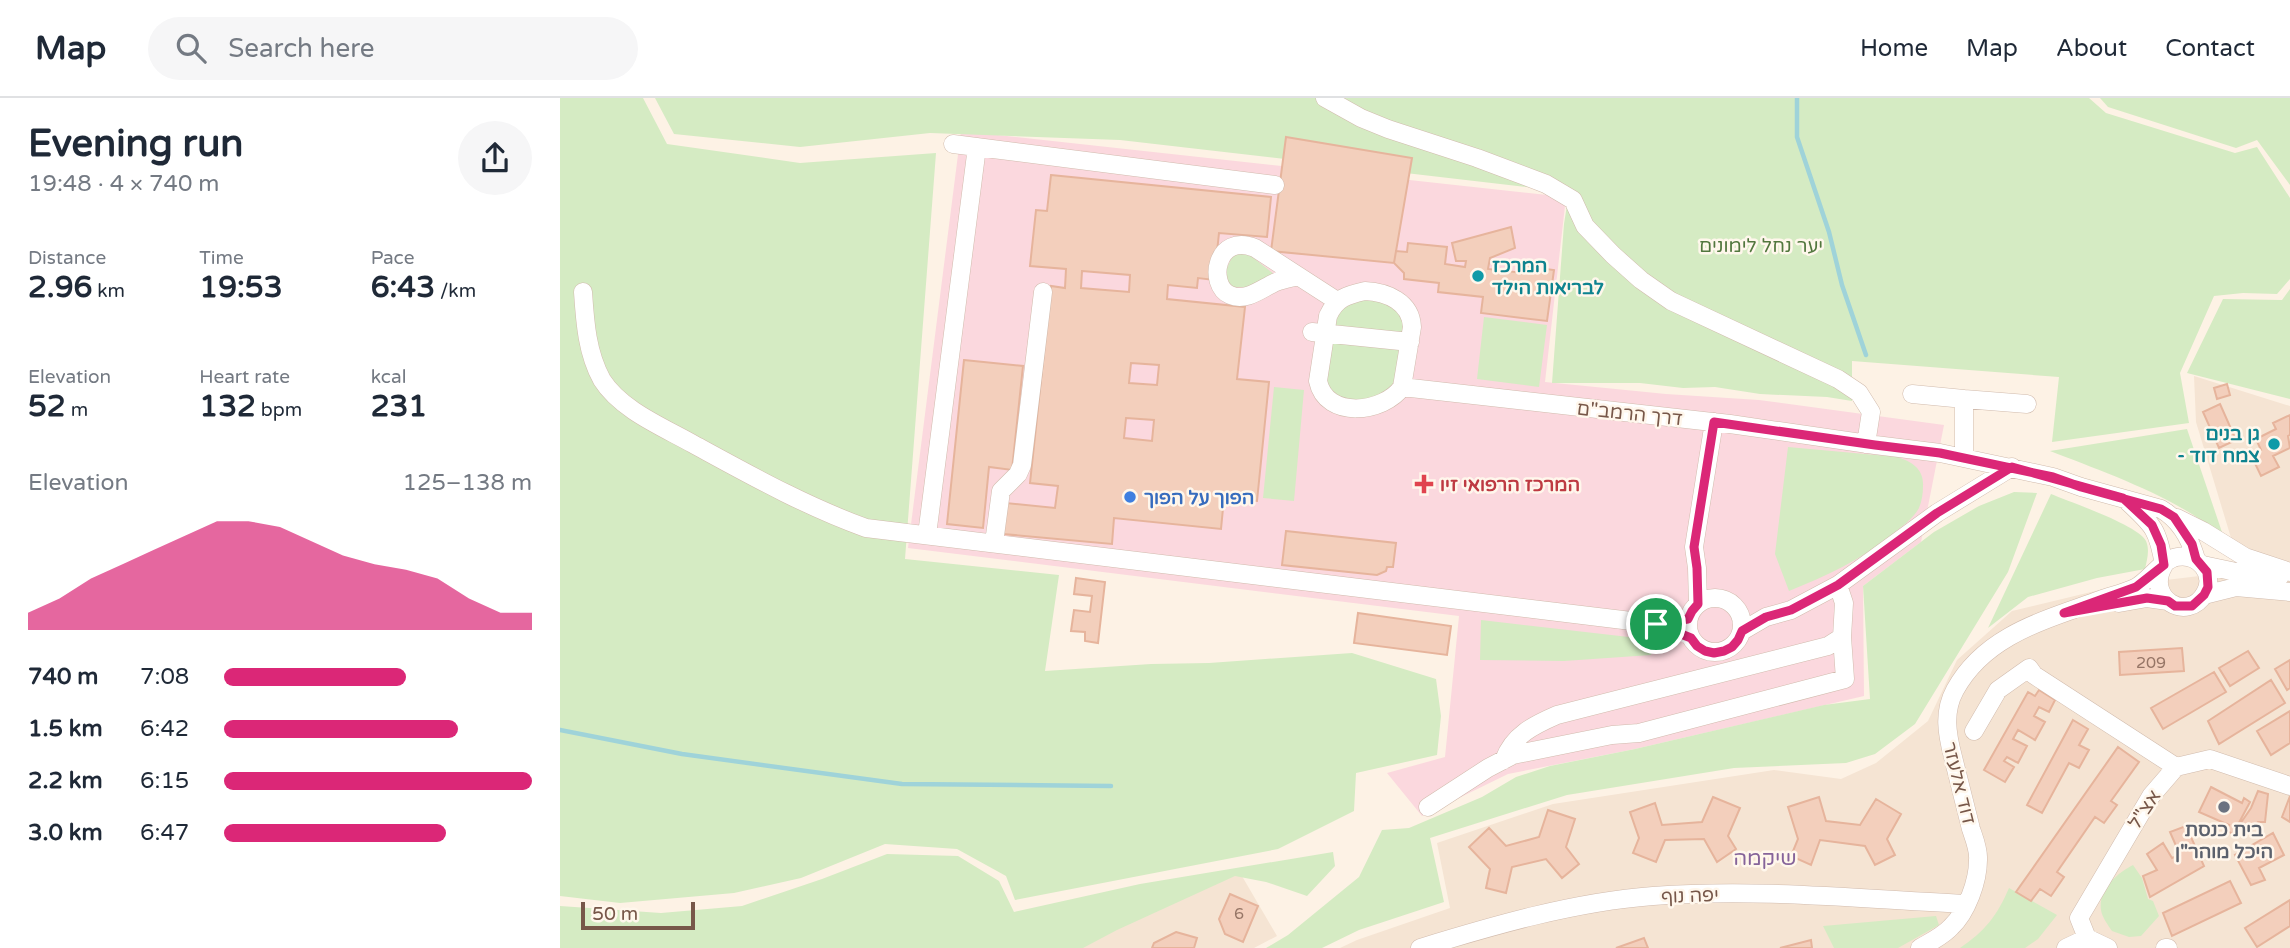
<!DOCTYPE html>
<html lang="en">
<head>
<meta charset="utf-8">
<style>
  :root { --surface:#fff; --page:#f6f6f7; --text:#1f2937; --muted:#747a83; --line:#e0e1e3; --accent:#db2777 }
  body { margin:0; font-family:"Varela Round","Noto Sans Hebrew",sans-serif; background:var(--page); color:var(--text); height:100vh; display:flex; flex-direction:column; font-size:26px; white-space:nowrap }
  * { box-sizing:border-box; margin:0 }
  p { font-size:23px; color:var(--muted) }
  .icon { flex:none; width:38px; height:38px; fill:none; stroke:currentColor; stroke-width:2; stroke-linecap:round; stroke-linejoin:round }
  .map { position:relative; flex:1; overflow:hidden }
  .drawer { display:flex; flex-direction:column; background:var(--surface); width:560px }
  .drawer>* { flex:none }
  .scale { position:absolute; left:21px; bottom:18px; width:114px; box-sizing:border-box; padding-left:7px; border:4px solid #775749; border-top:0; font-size:19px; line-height:24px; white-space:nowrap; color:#775749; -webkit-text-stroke:5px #fff7ec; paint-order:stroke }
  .pin { position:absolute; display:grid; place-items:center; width:60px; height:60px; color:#fff; margin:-30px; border:4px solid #fff; border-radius:50%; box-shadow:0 2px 7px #0007 }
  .round { display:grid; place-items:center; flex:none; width:74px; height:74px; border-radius:37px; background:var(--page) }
  .overview { display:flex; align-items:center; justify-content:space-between; height:119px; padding:0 28px }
  h1 { font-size:38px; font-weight:700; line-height:52px }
  .figures { display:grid; grid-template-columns:repeat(3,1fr); gap:10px; height:119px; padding:7px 28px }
  .figures div { display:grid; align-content:center }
  .figures b { font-size:30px; font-weight:700 }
  .figures small { font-size:19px; font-weight:400 }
  .figures p { font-size:19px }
  .chart { height:196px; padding:14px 28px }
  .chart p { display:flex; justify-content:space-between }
  .chart svg { width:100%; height:126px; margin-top:7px; fill:var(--accent); opacity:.7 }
  ul { padding:0 28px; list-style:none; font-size:23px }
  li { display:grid; grid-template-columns:112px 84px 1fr; align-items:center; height:52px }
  li i { height:18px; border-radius:9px; background:var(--accent) }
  header { display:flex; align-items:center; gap:42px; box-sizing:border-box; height:98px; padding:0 35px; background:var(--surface); border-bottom:2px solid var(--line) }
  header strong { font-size:33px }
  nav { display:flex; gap:38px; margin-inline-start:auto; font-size:24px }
  .search { width:490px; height:63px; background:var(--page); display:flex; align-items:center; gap:18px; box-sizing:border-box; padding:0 24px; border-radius:38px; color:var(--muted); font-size:26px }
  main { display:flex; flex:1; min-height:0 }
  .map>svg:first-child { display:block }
  .residential { fill:#f5e4d3 }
  .medical { fill:#fbd8de }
  .green { fill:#d5ebc3 }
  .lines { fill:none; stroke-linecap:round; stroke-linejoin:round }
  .stream { stroke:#9fd3d9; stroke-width:4.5 }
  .building { fill:#f3cfbc; stroke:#e6b49c; stroke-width:2; fill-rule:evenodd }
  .minor-casing { stroke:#d1bbad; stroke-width:19 }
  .minor { stroke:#fff; stroke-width:18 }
  .route-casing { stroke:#fff; stroke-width:14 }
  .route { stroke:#db2777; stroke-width:9 }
  .culture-dot { fill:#0f9aa8; stroke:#fff7ec; stroke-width:2.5 }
  .health-dot { fill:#e0444e; stroke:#fff7ec; stroke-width:2.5 }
  .shop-dot { fill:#3f7fe0; stroke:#fff7ec; stroke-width:2.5 }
  .worship-dot { fill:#6b7280; stroke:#fff7ec; stroke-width:2.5 }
  .labels { text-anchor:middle; stroke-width:5; stroke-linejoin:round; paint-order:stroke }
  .number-label { font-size:16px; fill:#967566 }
  .park-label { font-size:19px; fill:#52773e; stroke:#fff7ec }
  .culture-label { font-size:19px; font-weight:bold; fill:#0d838f; stroke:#fff7ec; text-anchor:start }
  .street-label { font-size:19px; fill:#775749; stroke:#fff7ec }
  .health-label { font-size:19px; font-weight:bold; fill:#be3a42; stroke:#fff7ec; text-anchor:start }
  .shop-label { font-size:19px; font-weight:bold; fill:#366cbe; stroke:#fff7ec; text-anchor:start }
  .worship-label { font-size:19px; font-weight:bold; fill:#5b616d; stroke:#fff7ec }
  .neighbourhood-label { font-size:21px; fill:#86649a; stroke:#fff7ec }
</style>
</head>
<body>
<header>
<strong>Map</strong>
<div class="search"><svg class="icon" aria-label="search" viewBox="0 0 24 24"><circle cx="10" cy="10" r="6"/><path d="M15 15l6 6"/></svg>Search here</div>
<nav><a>Home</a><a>Map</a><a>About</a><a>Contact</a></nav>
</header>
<main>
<section class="drawer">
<div class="overview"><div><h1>Evening run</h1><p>19:48 · 4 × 740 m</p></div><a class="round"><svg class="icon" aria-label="share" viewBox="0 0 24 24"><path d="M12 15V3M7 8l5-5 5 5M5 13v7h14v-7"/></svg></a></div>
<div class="figures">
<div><p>Distance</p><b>2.96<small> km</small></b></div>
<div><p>Time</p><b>19:53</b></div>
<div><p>Pace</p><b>6:43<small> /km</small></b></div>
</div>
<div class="figures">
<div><p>Elevation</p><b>52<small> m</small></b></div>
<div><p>Heart rate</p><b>132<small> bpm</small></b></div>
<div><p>kcal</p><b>231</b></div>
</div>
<div class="chart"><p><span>Elevation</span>125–138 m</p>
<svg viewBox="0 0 160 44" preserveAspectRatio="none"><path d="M0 44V38L10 33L20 26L30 21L40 16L50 11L60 6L70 6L80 8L90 13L100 18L110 21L120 23L130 26L140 33L150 38L160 38V44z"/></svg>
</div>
<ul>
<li><b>740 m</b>7:08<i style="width:59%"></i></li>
<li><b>1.5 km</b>6:42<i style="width:76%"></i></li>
<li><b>2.2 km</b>6:15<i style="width:100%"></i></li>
<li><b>3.0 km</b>6:47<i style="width:72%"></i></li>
</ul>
</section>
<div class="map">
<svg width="1730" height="850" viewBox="0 0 1730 850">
  <rect width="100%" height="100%" fill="#fdf2e5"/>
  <path class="residential" d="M1634 278 1730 308V850H780L797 842 890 810 877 745 993 706 1214 672 1281 681 1316 665 1368 623 1397 562 1452 513 1556 488 1681 473 1636 324Z
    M679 773 717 838 694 850H517Z"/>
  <path class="medical" d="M401 33 1006 99 985 284 1106 296 1199 302 1384 327 1361 444 1303 488 1304 598 1075 651 948 676 862 718 827 675 885 659 899 518 348 450Z"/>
  <path class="green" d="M0 0H83L107 46 240 65 376 55 345 461 499 477 485 573 591 566 649 565 792 555 876 581 881 618 877 657 796 675 794 713 718 751 455 802 446 778 397 751 325 746 241 780 174 795 60 805 0 798Z
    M95 0H1529L1546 15 1675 55 1697 49 1730 100V181L1717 196 1683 195 1654 198 1620 275 1629 325 1492 344 1499 279 1292 263V303L1267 299 1200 296 1155 289 1123 290 1080 285H992L1004 126 1009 94 560 42 370 35 240 49 114 36Z
    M1540 0H1730V87L1697 42 1676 50 1548 9Z
    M679 154 691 158 714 176 690 189H673L666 183V172L673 157Z
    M1730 191V301L1627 275 1663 201 1722 202Z
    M805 199 837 209 846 228 832 292C805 302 789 311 765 289L777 212Z
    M924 219 987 227 979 289 917 281Z
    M714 289 744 292 734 403 703 400Z
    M1627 331 1664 440C1622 401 1544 374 1490 353Z
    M1228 349 1338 359C1352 364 1364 371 1363 388 1363 395 1362 403 1359 410 1353 421 1342 428 1333 436 1301 462 1266 478 1229 493L1215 456Z
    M1454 394 1477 395 1448 474 1355 626 1315 656 1286 665 1174 670 1007 697 870 740 884 804 799 832 762 850H706L728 837 799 779 822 732 849 730 922 699 956 679 990 668 1075 651 1264 607 1310 601 1303 488 1374 434 1419 408Z
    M1491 396C1510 404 1578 427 1586 443 1590 452 1587 462 1585 471L1537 480 1468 499 1428 530Z
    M921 522 1095 542 1091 557 1004 563 920 562Z
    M773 754 775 768 747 798 706 784 675 778 557 832 523 850H0V808L101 815 182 808 262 781 327 756 398 758 439 783 454 814 580 786Z
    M1573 767 1582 780 1588 801 1593 803 1599 818 1581 838 1569 839 1552 833C1548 827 1542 819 1541 812 1538 792 1557 775 1573 767Z
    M1449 790 1497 817 1478 841 1465 850H1400C1425 833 1437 818 1449 790Z
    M1376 818 1379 827 1338 850H1274L1263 828Z"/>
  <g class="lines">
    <path class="stream" d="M1237 0V39L1269 134 1282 187 1306 257
      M0 632 122 656 342 686 551 688"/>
  </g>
  <path class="building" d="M726 39 852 60 834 165 711 153Z
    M491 77 711 99 707 139 659 135 654 182 638 180 637 190 608 187 607 201 685 209 677 281 709 284 697 403 664 400 661 431 554 420 552 446 443 436 446 405 495 410 498 388 470 385 491 188 505 190 506 171 470 168 476 112 487 113ZM522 173 570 177 569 194 521 190ZM571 265 599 267 597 287 569 285ZM566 320 594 322 592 343 564 340Z
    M951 129 955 150 930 160 928 171 963 175 964 168 994 172 987 223 921 215 923 199 878 194 879 185 844 181V175L834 165 836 153 847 154 848 145 887 149 885 166 905 169 906 163H896L892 145Z
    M404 262 463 268 452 372 429 369 423 430 387 426Z
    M1667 286 1670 297 1657 301 1654 290Z
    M1660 306 1676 342 1659 350 1643 314Z
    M1730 317V337L1728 338 1730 350 1713 358 1719 369 1701 378 1691 357 1701 352 1696 341 1716 331 1713 325Z
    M726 433 836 445 833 469H827L826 473 817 477 722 467Z
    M516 480 545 484 538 545 525 543V534L511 533 514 512 530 514 532 498 514 496Z
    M798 515 891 528 887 557 794 545Z
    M1622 550 1624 573 1560 577 1559 554Z
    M1688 553 1699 570 1670 588 1659 570Z
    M1730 562V590L1727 592 1715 571Z
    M1654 574 1666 594 1603 631 1591 610Z
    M1711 582 1725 605 1659 646 1648 623Z
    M1479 592 1495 602 1489 614 1479 609 1474 618 1485 624 1475 642 1458 632 1453 641 1467 648 1458 665 1447 659 1444 663 1454 669 1445 684 1424 672 1468 594 1475 598Z
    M1730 613V645L1711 657 1697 633Z
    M1513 622 1528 631 1519 647 1529 652 1519 670 1509 665 1482 715 1467 707Z
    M1558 649 1579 664 1551 703 1557 707 1544 725 1535 719 1497 774 1504 779 1491 798 1480 791 1471 803 1456 794Z
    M1651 689 1682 705 1684 700 1690 704 1673 736 1666 732 1669 727 1639 714Z
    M1698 693 1708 696 1705 724H1698L1689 734 1680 726 1691 710Z
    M1730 698V724L1722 719Z
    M1153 699 1180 710 1168 738 1176 751 1157 764 1144 741 1105 742 1096 764 1073 755 1079 740 1070 714 1095 705 1102 727 1142 724Z
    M1259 699 1266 723 1300 727 1316 701 1341 716 1327 741 1335 757 1315 767 1305 748 1260 742 1251 767 1231 758 1238 741 1228 709Z
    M988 712 1015 721 1006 749 1019 766 1002 780 986 761 952 769 946 795 926 790 930 771 909 749 929 730 946 748 979 739Z
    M1626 728 1644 768 1590 799 1583 778 1597 772 1587 756 1603 745 1612 760 1620 757 1610 734Z
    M1713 735 1724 757 1699 770 1705 782 1691 787 1675 757Z
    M1670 783 1681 805 1612 838 1603 815Z
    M670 796 698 808 683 844 665 836 659 821Z
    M1730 802V828L1697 849 1685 830Z
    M616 834 637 840 634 850H592L594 845Z
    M1084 840 1088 850H1056Z
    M1251 842 1252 850H1220Z"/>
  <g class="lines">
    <g class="minor-casing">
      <path id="minor" d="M765 0 801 20 828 31 917 60 986 86 1013 102 1025 128 1053 157 1081 182 1111 203 1278 281 1299 295 1311 314 1306 346
        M393 46 715 87
        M738 178C731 180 723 181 716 184 702 190 687 204 670 197 647 187 656 134 695 150L777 203
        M805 193C827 194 851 204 852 229L842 289C824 315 766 322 758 283L768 218C776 200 787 197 805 193Z
        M23 194C25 224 27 255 42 282 61 312 103 329 133 346 190 377 245 408 306 430L1096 526 1128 521
        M752 234 850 244
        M842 289 1170 326 1315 347 1380 355 1493 379 1521 389 1601 411C1620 422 1630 440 1636 461
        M1352 296 1404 301
        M1404 360V301L1467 306
        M1568 404C1594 428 1598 432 1604 467
        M1617 420 1643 433 1685 459 1730 474
        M367 437 417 49
        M434 445 441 393 458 376 462 367 483 194
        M1643 467 1676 474 1720 478
        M1644 497 1676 489 1730 494
        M1128 527a27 27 0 1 1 54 0a27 27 0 1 1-54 0Z
        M1559 505 1587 500 1608 503
        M1138 506 1137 470 1134 449 1154 324
        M1182 533 1206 519 1231 512 1278 487 1377 415 1452 369
        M1414 633 1438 592 1469 570 1474 577 1616 669
        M944 662C953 637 974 627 997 617L1268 548 1282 539 1284 505 1278 487
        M868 709 928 670 953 657 1052 637 1079 635 1285 581 1282 539
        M860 850C935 827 1014 804 1093 798 1197 790 1302 801 1406 806
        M1360 850C1370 844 1383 838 1391 829 1407 814 1418 783 1418 762 1419 752 1414 740 1411 731 1405 707 1399 683 1393 659 1387 636 1383 614 1395 592 1425 537 1485 522 1540 502 1551 498 1564 495 1575 490 1589 483 1601 462 1617 459 1638 455 1656 476 1645 495 1628 526 1584 500 1604 467
        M1506 850 1527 840
        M1548 850 1527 840 1519 820 1591 698 1616 669 1650 661 1730 688
        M1605 850H1608"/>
    </g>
    <use href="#minor" class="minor"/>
  </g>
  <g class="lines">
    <g class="route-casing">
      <path id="route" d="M1096 526 1131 540 1137 548 1145 553 1154 555 1164 553 1172 549 1178 542 1182 533 1206 519 1231 512 1278 487 1377 415 1452 369 1563 400 1592 427 1601 447 1604 467 1576 489 1504 515 1587 500 1608 503 1615 508H1632L1644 497 1648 489 1647 474 1636 461 1632 446 1614 419 1601 411 1521 389 1493 379 1380 355 1315 347 1154 324 1134 449 1137 470 1138 506 1132 513 1128 521 1096 526"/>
    </g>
    <use href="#route" class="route"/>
  </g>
  <g class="culture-dot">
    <circle cx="918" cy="178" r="7"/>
    <circle cx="1714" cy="346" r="7"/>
  </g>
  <path class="health-dot" d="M860.5 375.5h7v7h7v7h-7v7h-7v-7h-7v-7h7z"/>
  <circle class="shop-dot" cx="570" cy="399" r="7"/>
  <circle class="worship-dot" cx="1664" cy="709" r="7"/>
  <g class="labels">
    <g class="number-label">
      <text x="1591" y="570">209</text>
      <text x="679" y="821">6</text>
    </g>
    <g class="park-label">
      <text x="1201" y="154">יער נחל לימונים</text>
    </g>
    <g class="culture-label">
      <text x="932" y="174">המרכז<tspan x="932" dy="22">לבריאות הילד</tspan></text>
      <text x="1700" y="342" text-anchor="end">גן בנים<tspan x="1700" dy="22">- צמח דוד</tspan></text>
    </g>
    <g class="street-label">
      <text transform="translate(1070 315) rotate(6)" y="7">דרך הרמב"ם</text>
      <text transform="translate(1400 685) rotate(76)" y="7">דוד אלעזר</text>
      <text transform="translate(1584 711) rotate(-56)" y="7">אצ"ל</text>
      <text transform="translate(1130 797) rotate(-2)" y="7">יפה נוף</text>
    </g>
    <g class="health-label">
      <text x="880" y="393">המרכז הרפואי זיו</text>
    </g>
    <g class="shop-label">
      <text x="584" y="406">הפוך על הפוך</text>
    </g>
    <g class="worship-label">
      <text x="1664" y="738">בית כנסת<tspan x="1664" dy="22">היכל מוהר"ן</tspan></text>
    </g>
    <g class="neighbourhood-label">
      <text x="1205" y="767">שיקמה</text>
    </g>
  </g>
</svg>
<div class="scale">50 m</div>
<div class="pin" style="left:1096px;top:526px;background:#1e9e55"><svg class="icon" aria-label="arrive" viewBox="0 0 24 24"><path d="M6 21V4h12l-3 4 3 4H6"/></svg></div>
</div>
</main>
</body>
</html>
